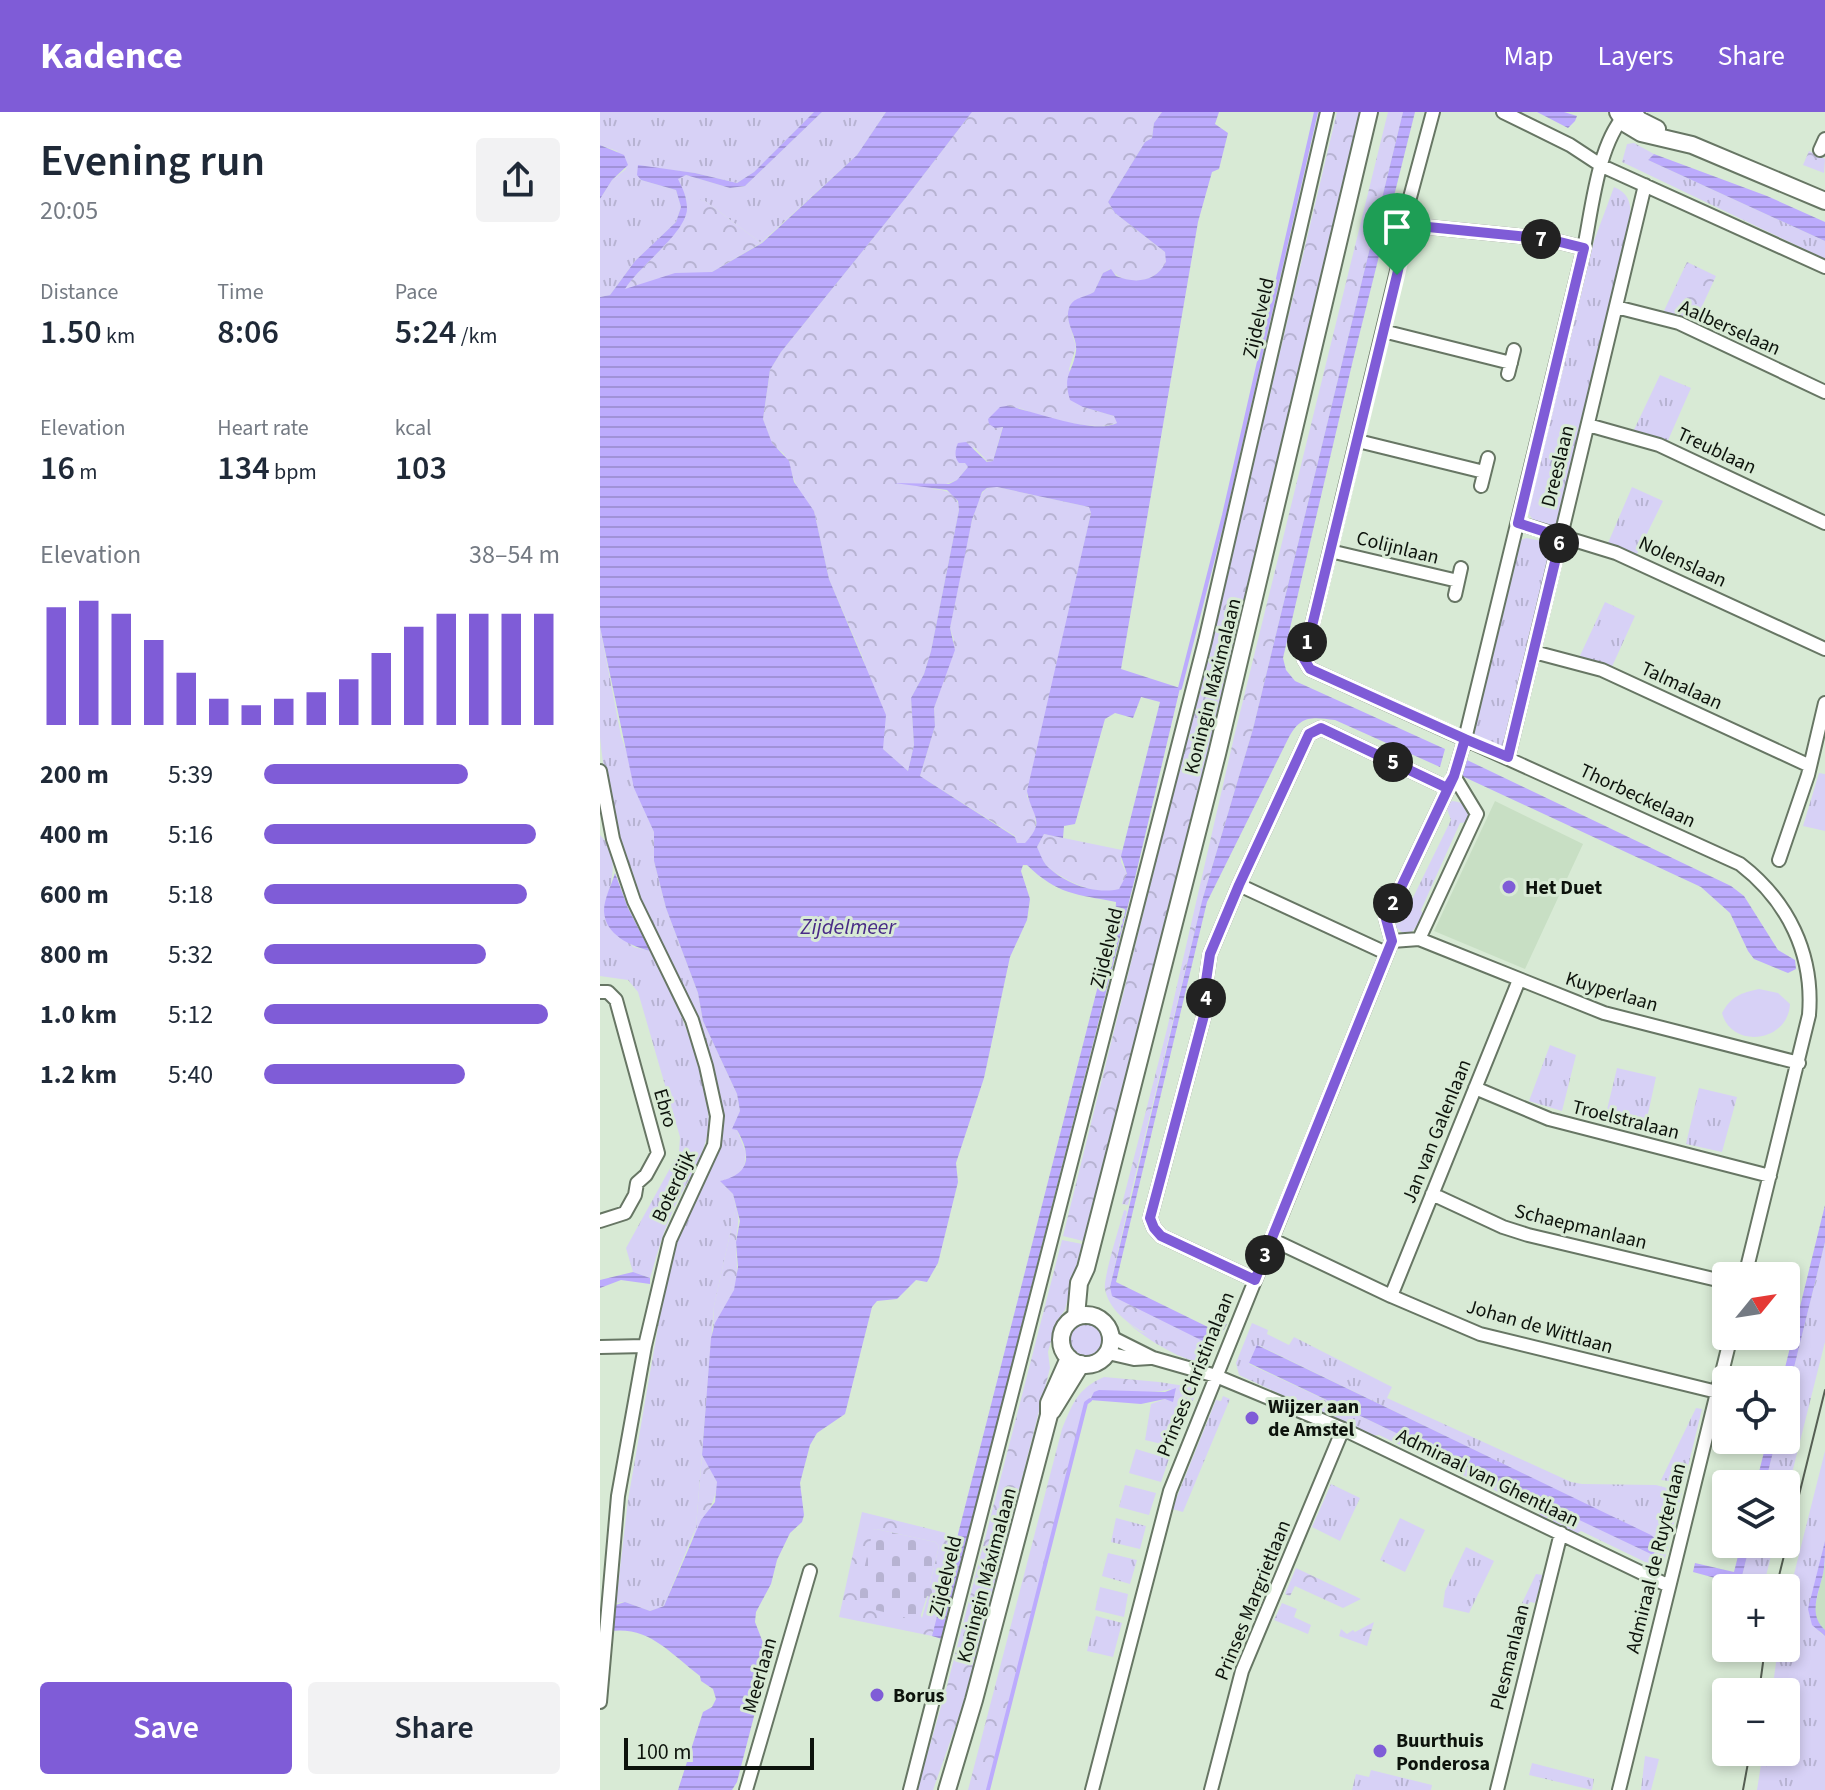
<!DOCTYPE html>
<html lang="en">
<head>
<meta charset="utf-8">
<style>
  :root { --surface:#fff; --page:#f2f2f3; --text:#1f2937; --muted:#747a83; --accent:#7f5cd7 }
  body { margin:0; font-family:"Source Sans 3",sans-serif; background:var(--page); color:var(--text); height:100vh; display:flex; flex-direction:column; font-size:30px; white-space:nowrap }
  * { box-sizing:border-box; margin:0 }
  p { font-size:26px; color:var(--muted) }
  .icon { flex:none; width:44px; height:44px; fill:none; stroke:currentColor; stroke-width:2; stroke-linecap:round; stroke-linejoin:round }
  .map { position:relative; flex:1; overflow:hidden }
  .side { display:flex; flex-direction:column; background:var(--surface); width:600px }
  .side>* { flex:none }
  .needle { width:52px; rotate:60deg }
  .tools { position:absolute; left:1112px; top:1150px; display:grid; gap:16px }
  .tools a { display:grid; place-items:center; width:88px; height:88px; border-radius:8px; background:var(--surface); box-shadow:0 4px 12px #0003; font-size:40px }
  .scale { position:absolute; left:24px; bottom:20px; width:190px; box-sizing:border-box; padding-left:8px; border:4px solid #0d130c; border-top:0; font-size:22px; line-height:28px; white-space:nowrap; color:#0d130c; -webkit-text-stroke:6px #d8ead5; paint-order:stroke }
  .pin { position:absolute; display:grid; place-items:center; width:68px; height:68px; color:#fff; margin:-82px -34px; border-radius:50% 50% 50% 0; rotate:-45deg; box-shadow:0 0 8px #0007 }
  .pin .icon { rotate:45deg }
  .km { position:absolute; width:40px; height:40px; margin:-20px; border-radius:50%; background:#222; color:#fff; font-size:22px; line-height:40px; text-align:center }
  .round { display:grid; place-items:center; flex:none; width:84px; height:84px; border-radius:8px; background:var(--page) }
  .overview { display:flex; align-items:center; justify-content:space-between; height:136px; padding:0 40px }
  h1 { font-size:44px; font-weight:600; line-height:60px }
  .stats { display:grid; grid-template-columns:repeat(3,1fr); gap:12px; height:136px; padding:8px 40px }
  .stats div { display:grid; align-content:center }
  .stats b { font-size:34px; font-weight:600 }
  .stats small { font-size:22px; font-weight:400 }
  .stats p { font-size:22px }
  .chart { height:224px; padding:16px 40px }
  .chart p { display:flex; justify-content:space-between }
  .chart svg { width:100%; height:144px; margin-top:8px; stroke:var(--accent); stroke-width:6 }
  .button { display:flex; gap:16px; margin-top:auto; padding:16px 40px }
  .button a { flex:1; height:92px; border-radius:8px; background:var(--accent); color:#fff; font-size:32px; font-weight:600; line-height:92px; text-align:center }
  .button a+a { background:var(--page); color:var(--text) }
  ul { padding:0 40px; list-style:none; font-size:26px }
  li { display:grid; grid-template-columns:128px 96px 1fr; align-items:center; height:60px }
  li i { height:20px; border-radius:10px; background:var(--accent) }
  header { display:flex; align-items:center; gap:48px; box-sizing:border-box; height:112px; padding:0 40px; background:var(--accent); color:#fff }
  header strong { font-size:38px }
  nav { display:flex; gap:44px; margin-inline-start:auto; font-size:28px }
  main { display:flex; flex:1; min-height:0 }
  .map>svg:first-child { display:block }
  .built { fill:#c8dfc4 }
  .grass { fill:url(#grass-tufts) }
  .forest { fill:url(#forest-crowns) }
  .cemetery { fill:url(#cemetery-stones) }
  .garden { fill:#d7d1f6 }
  .water { fill:url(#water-rules); fill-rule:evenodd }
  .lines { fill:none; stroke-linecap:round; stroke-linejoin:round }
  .stream { stroke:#bcabfd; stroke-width:4 }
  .minor-casing { stroke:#677664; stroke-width:16 }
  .tertiary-casing { stroke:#677664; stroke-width:20 }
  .minor { stroke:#fff; stroke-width:12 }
  .tertiary { stroke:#fff; stroke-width:16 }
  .tram { stroke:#555f53; stroke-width:2 }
  .route-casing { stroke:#fff; stroke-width:16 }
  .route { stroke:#7f5cd7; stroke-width:10 }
  .poi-dot { fill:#7f5cd7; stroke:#d8ead5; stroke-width:3 }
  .labels { text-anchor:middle; stroke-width:6; stroke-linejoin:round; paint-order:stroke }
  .street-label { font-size:20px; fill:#0d130c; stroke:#d8ead5 }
  .poi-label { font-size:20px; font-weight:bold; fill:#0d130c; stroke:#d8ead5; text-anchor:start }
  .water-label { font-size:22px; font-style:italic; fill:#492b87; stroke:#d8ead5 }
</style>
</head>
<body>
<header>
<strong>Kadence</strong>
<nav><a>Map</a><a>Layers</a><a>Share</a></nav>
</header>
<main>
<section class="side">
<div class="overview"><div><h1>Evening run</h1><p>20:05</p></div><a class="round"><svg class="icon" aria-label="share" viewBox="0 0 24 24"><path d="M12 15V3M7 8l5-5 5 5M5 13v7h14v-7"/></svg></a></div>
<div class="stats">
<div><p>Distance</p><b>1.50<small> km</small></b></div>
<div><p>Time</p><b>8:06</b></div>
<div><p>Pace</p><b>5:24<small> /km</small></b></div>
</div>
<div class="stats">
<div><p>Elevation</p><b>16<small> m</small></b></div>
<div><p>Heart rate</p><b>134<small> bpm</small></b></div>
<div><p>kcal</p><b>103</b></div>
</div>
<div class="chart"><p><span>Elevation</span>38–54 m</p>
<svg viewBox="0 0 160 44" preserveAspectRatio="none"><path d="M5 44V8M15 44V6M25 44V10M35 44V18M45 44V28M55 44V36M65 44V38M75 44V36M85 44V34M95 44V30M105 44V22M115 44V14M125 44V10M135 44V10M145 44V10M155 44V10"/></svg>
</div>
<ul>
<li><b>200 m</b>5:39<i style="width:69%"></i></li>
<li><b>400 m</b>5:16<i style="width:92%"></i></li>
<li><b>600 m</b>5:18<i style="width:89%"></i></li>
<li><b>800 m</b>5:32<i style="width:75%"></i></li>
<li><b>1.0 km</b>5:12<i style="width:96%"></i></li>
<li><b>1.2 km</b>5:40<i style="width:68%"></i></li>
</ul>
<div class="button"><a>Save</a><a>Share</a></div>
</section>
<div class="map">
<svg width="1225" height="1678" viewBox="0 0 1225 1678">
  <defs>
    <pattern id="grass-tufts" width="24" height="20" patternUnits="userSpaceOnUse" patternTransform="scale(2)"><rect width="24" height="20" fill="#d7d1f6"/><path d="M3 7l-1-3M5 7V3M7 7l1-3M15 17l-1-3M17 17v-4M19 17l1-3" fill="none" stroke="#b7b3d2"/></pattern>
    <pattern id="forest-crowns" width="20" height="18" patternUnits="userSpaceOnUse" patternTransform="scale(2)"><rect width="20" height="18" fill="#d7d1f6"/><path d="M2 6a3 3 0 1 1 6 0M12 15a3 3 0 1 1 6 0" fill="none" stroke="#b7b3d2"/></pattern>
    <pattern id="cemetery-stones" width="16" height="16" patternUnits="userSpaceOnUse" patternTransform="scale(2)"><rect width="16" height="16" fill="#d7d1f6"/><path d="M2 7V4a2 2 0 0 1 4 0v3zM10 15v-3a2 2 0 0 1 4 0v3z" fill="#b7b3d2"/></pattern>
    <pattern id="water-rules" width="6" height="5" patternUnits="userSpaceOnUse" patternTransform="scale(2)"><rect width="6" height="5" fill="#bcabfd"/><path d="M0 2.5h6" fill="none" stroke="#a092d8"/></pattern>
  </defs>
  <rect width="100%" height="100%" fill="#d8ead5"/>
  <path class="built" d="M895 689 983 732 925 857 834 819Z
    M1225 1452V1519L1217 1512 1214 1499Z"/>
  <path class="grass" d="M0 0H214L154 60 137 71 95 61 38 54 41 68 76 78 81 95 76 110 35 149 10 183 0 185V87L12 68 26 57 17 39 0 33Z
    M222 0H286L257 43 161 131 105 89 86 86 77 67 86 63 130 76 145 74Z
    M1034 31 1054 42 1048 48 1225 129V147L1022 50 1027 32Z
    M1014 75C1033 83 1031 97 1030 116L956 417 935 411 927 399 994 129Z
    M1060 263 1091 276 1066 333 1032 322Z
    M1032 375 1063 389 1037 442 1008 431Z
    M926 426 943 429 951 440 905 630 901 638 874 623 919 429Z
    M1005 490 1035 504 1010 559 978 548Z
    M0 515 21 624 54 720V749L66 796 98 881 103 909 137 982 140 999 137 1018 146 1041 144 1057 137 1065 121 1070 133 1082 136 1095 114 1194 96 1415 64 1494 50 1499 25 1490 16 1491 28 1388 72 1134 117 1042C143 974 42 808 21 733 12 699 3 660 0 625 0 589 0 552 0 515Z
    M1219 661 1225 662V719L1203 714Z
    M852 689C865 690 872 697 869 710L860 711 821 798 824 805 811 821H803L793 813 801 810 851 708 846 694Z
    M0 723C18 740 14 767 6 788L33 835 50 839C73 881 118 978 107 1024 100 1055 80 1079 69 1108 61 1126 56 1147 50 1166L33 1160 26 1136 79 1040 80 1025 38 880 28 868 0 864Z
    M950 933 976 943 962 999 929 989Z
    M1017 956 1056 965 1044 1020 1004 1010Z
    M1099 976 1137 985 1122 1040 1086 1032Z
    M1225 1130V1230L1186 1385V1372H1165L1176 1328H1186V1288Z
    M469 1227a17 17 0 1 1 34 0a17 17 0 1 1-34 0Z
    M528 1211 541 1220 611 1243 609 1248C591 1257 542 1224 528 1211Z
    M652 1211 668 1218 667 1222 689 1233 694 1225 792 1275 787 1286 971 1370 982 1372 1056 1373 1082 1380 1064 1450 1062 1453 1053 1454 1051 1457 1047 1456 1045 1450 981 1419 976 1422 952 1411 956 1403 976 1411 980 1407 1053 1443 1050 1423 658 1233 649 1252 954 1395 946 1408 941 1406 938 1399 779 1323 770 1324 639 1263 636 1251Z
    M559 1270 598 1276 574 1335 545 1328 551 1292 565 1287 571 1277 562 1279Z
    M623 1284 630 1287 583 1400 572 1397 616 1288 621 1289Z
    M1096 1296 1102 1297 1084 1371 1061 1368Z
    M536 1337 569 1347 561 1370 529 1361Z
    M1225 1339V1429L1209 1497 1220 1521 1225 1524V1678H1157L1163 1640H1186V1580H1172L1178 1536H1186V1494Z
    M731 1372 760 1386 740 1429 712 1415Z
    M525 1373 556 1381 549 1403 519 1395Z
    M516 1406 546 1414 540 1437 511 1430Z
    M800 1406 825 1418 805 1460 780 1448Z
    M1150 1432H1174L1163 1476H1139Z
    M866 1435 894 1449 869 1501 843 1495 845 1479Z
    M508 1441 537 1448 530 1472 502 1464Z
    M936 1462 943 1463 935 1491 930 1490 916 1511 913 1510Z
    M500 1475 528 1482 524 1505 495 1498Z
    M496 1504 522 1511 513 1545 487 1539Z
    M1045 1644 1059 1647 1051 1678H1041Z
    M932 1651 994 1667 992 1678 929 1663Z
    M771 1658 832 1673 831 1678H752L756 1662 769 1665Z"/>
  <path class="forest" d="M372 0H562L554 11 552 26 545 30 508 90 515 101 565 140 567 150C555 171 526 176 510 157L503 161 494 180 469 195 468 206 476 235 469 257 483 295 514 304 518 310C498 322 440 304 419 296L403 314 393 349 388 350 374 335 365 351 368 355 357 368 332 377C347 378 358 381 359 398L331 539 324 562 311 586 314 633 308 659 283 637V626L263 546 229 467 214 399 199 380 184 342 172 332 163 307 170 258 181 240 308 83Z
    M737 0H760L610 640 483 1129 463 1124 618 501Z
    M788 0H803L653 617 602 789 528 1093 522 1092 567 917 634 625Z
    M1209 39 1225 47 1224 61 1203 53Z
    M90 85 105 89 161 131 112 160 24 178C43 148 89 123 86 86Z
    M1087 150 1116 164 1093 214 1062 203Z
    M397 375 489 395 491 401 427 684 435 700 436 719 425 731H417L415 724 320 664 335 614 334 596 354 528 350 516C355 493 371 389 385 378 388 375 393 375 397 375Z
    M444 722 522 738 521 750 527 762C525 768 523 775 517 778 500 786 458 766 446 753 442 748 439 741 437 735Z
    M136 1095C141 1109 136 1118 136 1132 136 1147 139 1161 135 1176 130 1190 117 1202 113 1221L114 1194Z
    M524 1098 527 1099 510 1175 609 1226 615 1208 627 1212 611 1243C578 1238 512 1216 505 1177 503 1166 520 1113 524 1098Z
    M462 1128 482 1132 465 1198 456 1210 448 1240 450 1256 368 1579 333 1678H317L347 1574Z
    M504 1265 559 1270 562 1279 492 1284 486 1291 388 1678H368L462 1317C473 1291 477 1277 504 1265Z
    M102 1343C106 1351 116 1361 117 1371 118 1386 100 1415 92 1429L96 1415Z
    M262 1400 358 1424 345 1476 330 1472 339 1434 335 1430 276 1417 273 1418 322 1506 328 1484 342 1487 332 1524 239 1505Z
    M696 1456 761 1487 743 1496 695 1474 690 1484 685 1482Z
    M682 1491 697 1497 694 1505 711 1513 708 1522 674 1508Z
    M774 1510 767 1534 739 1524 741 1517 747 1522 753 1518 755 1520Z"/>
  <path class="cemetery" d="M276 1417 335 1430 339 1434 330 1471 345 1476 342 1487 327 1484 319 1509 256 1493 273 1418Z"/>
  <path class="garden" d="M1159 877 1178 881 1190 892C1188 931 1131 937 1122 901 1131 884 1141 881 1159 877Z"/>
  <path class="water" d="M214 0H222L145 74 130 76 86 63 78 67C83 77 87 85 87 97 86 121 39 154 25 177L75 161 112 160 162 131 257 43 286 0H372L308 83 181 240 170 258 163 307 172 331 189 349 194 370 214 399 229 467 286 603 283 637 308 659 314 633 311 586 324 562 331 539 359 398 358 389 347 378 294 371 349 372 357 368 368 355 365 351H359C354 345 355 338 358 331L366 330 387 350 393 349 403 315 395 316 389 312 388 307 400 295 407 294C434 299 493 323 517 311L514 304 483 295 470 288C462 262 473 261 476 239 478 225 464 211 469 196 473 185 484 186 494 180L503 161 511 157 516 164C535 172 556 170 566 150L565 140 515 101 508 90 545 30 552 26 554 11 562 0H619L615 12 628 21 619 57 612 60 598 110 521 557 580 576 535 766 342 1527 332 1524 515 807 516 790C476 782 458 783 427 753H423L421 759 430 787 427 808 410 845 384 966 356 1051 358 1070 338 1151 327 1170 316 1168 297 1187 277 1189 272 1195 245 1302 217 1321 210 1333 200 1371 204 1403 202 1410 190 1421 177 1448 171 1472 156 1500 155 1510 169 1546 137 1670 132 1678H78L103 1600 112 1595 116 1587 113 1577 101 1569 100 1564C66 1538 46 1510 0 1521V1498L25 1490 50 1499 64 1494 101 1408 115 1390 117 1370 102 1343 111 1226 115 1211 134 1178 138 1155 136 1130 140 1109 133 1082 120 1069C150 1062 152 1044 137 1018L132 1017 140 999 137 982 103 909 98 881 66 796 54 749V720L34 676 0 515V185L10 183 35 149 76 110 81 95 76 78 41 68 37 63 38 53 95 61 137 71 154 60ZM397 375 489 395 491 401 427 679C431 704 447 708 425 731H417L415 725 320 664 335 614 334 596 355 538 350 516 372 408 382 380 387 376ZM541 585 560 590 521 744 527 762 519 777C495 783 463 771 446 753 442 748 440 741 437 735L444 722 463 726 464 714 475 712 505 607 515 601 533 606Z
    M803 0H815L753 248 683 546 686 558 695 569 845 637 840 655 735 608C712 605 701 603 689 625L607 790 516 1170 612 1217 605 1230 512 1184 510 1175 602 789 653 617Z
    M937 0H964L977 4 975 9 968 16Z
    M0 33 24 43 28 53 12 68 0 87Z
    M1054 42 1167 84 1225 110V129L1048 48Z
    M867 648 1131 774 1144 784 1178 838 1195 848 1196 857 1188 861 1154 847 1148 839 1130 801 1101 775 862 664Z
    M15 761 28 796 50 839C31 834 5 823 4 799 4 786 12 772 15 761Z
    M1225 1093V1130L1186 1288V1268H1182Z
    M33 1160 50 1166V1172L21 1168 0 1176V1168Z
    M657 1233 1051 1423 1060 1431 1053 1443 649 1251Z
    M576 1276 573 1290 565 1287 541 1292 490 1288 494 1280 499 1278 565 1280Z
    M1167 1328H1176L1165 1372H1156Z
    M1225 1429C1225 1438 1225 1447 1224 1456 1221 1478 1206 1501 1225 1518V1524L1212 1513 1208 1497Z
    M1141 1432H1150L1139 1476 1130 1470 1093 1460 1095 1451 1134 1460Z"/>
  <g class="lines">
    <path class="stream" d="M580 576 624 403 716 0
      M388 1678 486 1291 490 1288"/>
    <g class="minor-casing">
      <path id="minor" d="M833 0 805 104 808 113 704 547 710 557 1140 752C1188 789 1214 842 1209 903L1145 1164
        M903 0 970 33 1002 54 1225 155
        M1220 38 1225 27
        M808 113 948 127 984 136
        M1016 195 1079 211 1225 280
        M783 219 911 251
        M908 262 914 238
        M988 313 1059 333 1225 411
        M758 329 884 360
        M881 374 888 346
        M918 411 1016 441 1225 537
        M730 439 858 469
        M855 483 861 456
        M934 540 1002 558 1210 654
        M908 645 1045 73
        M0 659 13 727 34 789 92 908 106 954 117 1004 114 1033 70 1128 45 1234 18 1384 0 1590
        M1179 748 1208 663 1225 591
        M639 773 786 841
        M819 827 877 702 854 664
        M792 829 819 827 1004 901 1199 951
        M0 880H8L16 888 58 1041 46 1063 37 1071 35 1083 25 1101 0 1109
        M875 976 949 1007 1170 1064
        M832 1082 903 1115 928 1123 1126 1170
        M671 1127 791 1184 880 1222 1117 1280
        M655 1168 561 1124 554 1116 550 1106 606 896V869L610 842 639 773 709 622 721 616 847 676
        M791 1184 919 868
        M511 1225 553 1246 616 1264 743 1317 1069 1474
        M0 1235 45 1234
        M508 1241 534 1247 550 1246
        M146 1678 210 1459
        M310 1678 605 529 727 0
        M492 1678 570 1379 792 829 786 807 854 664 865 627 984 136C992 97 998 31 1026 2
        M611 1678 642 1559 743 1317
        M897 1678 961 1421
        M1019 1678 1131 1224"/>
    </g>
    <g class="tertiary-casing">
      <path id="tertiary" d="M1018 0 1026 12 1041 21 1092 33 1225 89
        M1033 0 1039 8 1057 17
        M461 1228a25 25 0 1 1 50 0a25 25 0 1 1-50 0Z
        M476 1204 479 1171 486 1156 617 642 769 0
        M452 1299 481 1252
        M347 1678 374 1588 449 1303V1291L469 1246"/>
    </g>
    <use href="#minor" class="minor"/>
    <use href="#tertiary" class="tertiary"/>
    <path class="tram" d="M1176 1476 1225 1278
      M1159 1580 1165 1536
      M1143 1678 1150 1640"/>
  </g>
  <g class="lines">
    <g class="route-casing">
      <path id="route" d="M797 163 704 547 710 557 865 627 854 664 786 807 792 829 655 1168 561 1124 554 1116 550 1106 606 896V869L610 842 639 773 709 622 721 616 847 676 854 664 865 627 908 645 961 425 918 411 984 136 948 127 808 113 797 163"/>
    </g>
    <use href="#route" class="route"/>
  </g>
  <g class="poi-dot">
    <circle cx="909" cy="775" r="8"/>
    <circle cx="652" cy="1306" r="8"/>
    <circle cx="277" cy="1583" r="8"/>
    <circle cx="780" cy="1639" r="8"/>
  </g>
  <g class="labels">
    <g class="street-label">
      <text transform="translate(658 206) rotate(-77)" y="7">Zijdelveld</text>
      <text transform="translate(1130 215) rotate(24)" y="7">Aalberselaan</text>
      <text transform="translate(1117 338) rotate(25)" y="7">Treublaan</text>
      <text transform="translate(957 354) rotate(-76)" y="7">Dreeslaan</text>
      <text transform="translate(798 435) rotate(14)" y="7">Colijnlaan</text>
      <text transform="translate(1083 449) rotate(25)" y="7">Nolenslaan</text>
      <text transform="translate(1082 573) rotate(25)" y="7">Talmalaan</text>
      <text transform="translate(612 574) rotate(-76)" y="7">Koningin Máximalaan</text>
      <text transform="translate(1038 683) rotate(25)" y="7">Thorbeckelaan</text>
      <text transform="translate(506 836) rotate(-76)" y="7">Zijdelveld</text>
      <text transform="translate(1012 879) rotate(17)" y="7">Kuyperlaan</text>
      <text transform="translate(66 996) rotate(74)" y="7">Ebro</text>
      <text transform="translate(1026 1007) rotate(14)" y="7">Troelstralaan</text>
      <text transform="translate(836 1019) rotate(-68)" y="7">Jan van Galenlaan</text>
      <text transform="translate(73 1074) rotate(-65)" y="7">Boterdijk</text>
      <text transform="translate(981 1114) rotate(14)" y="7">Schaepmanlaan</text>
      <text transform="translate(940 1214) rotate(16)" y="7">Johan de Wittlaan</text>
      <text transform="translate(595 1262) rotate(-68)" y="7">Prinses Christinalaan</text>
      <text transform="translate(888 1365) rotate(26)" y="7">Admiraal van Ghentlaan</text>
      <text transform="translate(1055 1446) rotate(-76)" y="7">Admiraal de Ruyterlaan</text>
      <text transform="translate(386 1463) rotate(-75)" y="7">Koningin Máximalaan</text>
      <text transform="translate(345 1464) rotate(-76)" y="7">Zijdelveld</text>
      <text transform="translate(652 1488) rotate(-68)" y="7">Prinses Margrietlaan</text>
      <text transform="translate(909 1545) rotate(-76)" y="7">Plesmanlaan</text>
      <text transform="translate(159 1563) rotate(-74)" y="7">Meerlaan</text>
    </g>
    <g class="poi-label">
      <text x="925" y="782">Het Duet</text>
      <text x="668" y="1301">Wijzer aan<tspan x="668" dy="23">de Amstel</tspan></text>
      <text x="293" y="1590">Borus</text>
      <text x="796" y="1635">Buurthuis<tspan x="796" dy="23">Ponderosa</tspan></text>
    </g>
    <g class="water-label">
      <text x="248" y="822">Zijdelmeer</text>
    </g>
  </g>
</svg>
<div class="tools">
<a><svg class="needle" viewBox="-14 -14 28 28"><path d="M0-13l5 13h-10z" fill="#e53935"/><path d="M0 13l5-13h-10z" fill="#747a83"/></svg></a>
<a><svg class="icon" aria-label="locate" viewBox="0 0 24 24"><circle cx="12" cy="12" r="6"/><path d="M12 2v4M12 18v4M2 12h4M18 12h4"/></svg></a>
<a><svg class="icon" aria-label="layers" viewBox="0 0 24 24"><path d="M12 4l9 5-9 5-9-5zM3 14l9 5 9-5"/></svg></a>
<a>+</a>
<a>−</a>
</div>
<div class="scale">100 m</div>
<div class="pin" style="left:797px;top:163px;background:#1e9e55"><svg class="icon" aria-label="arrive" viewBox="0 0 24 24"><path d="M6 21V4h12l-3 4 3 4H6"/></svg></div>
<b class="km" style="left:707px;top:530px">1</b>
<b class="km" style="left:793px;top:791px">2</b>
<b class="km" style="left:665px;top:1143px">3</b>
<b class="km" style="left:606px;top:886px">4</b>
<b class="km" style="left:793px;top:650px">5</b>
<b class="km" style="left:959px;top:431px">6</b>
<b class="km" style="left:941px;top:127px">7</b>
</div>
</main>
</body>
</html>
